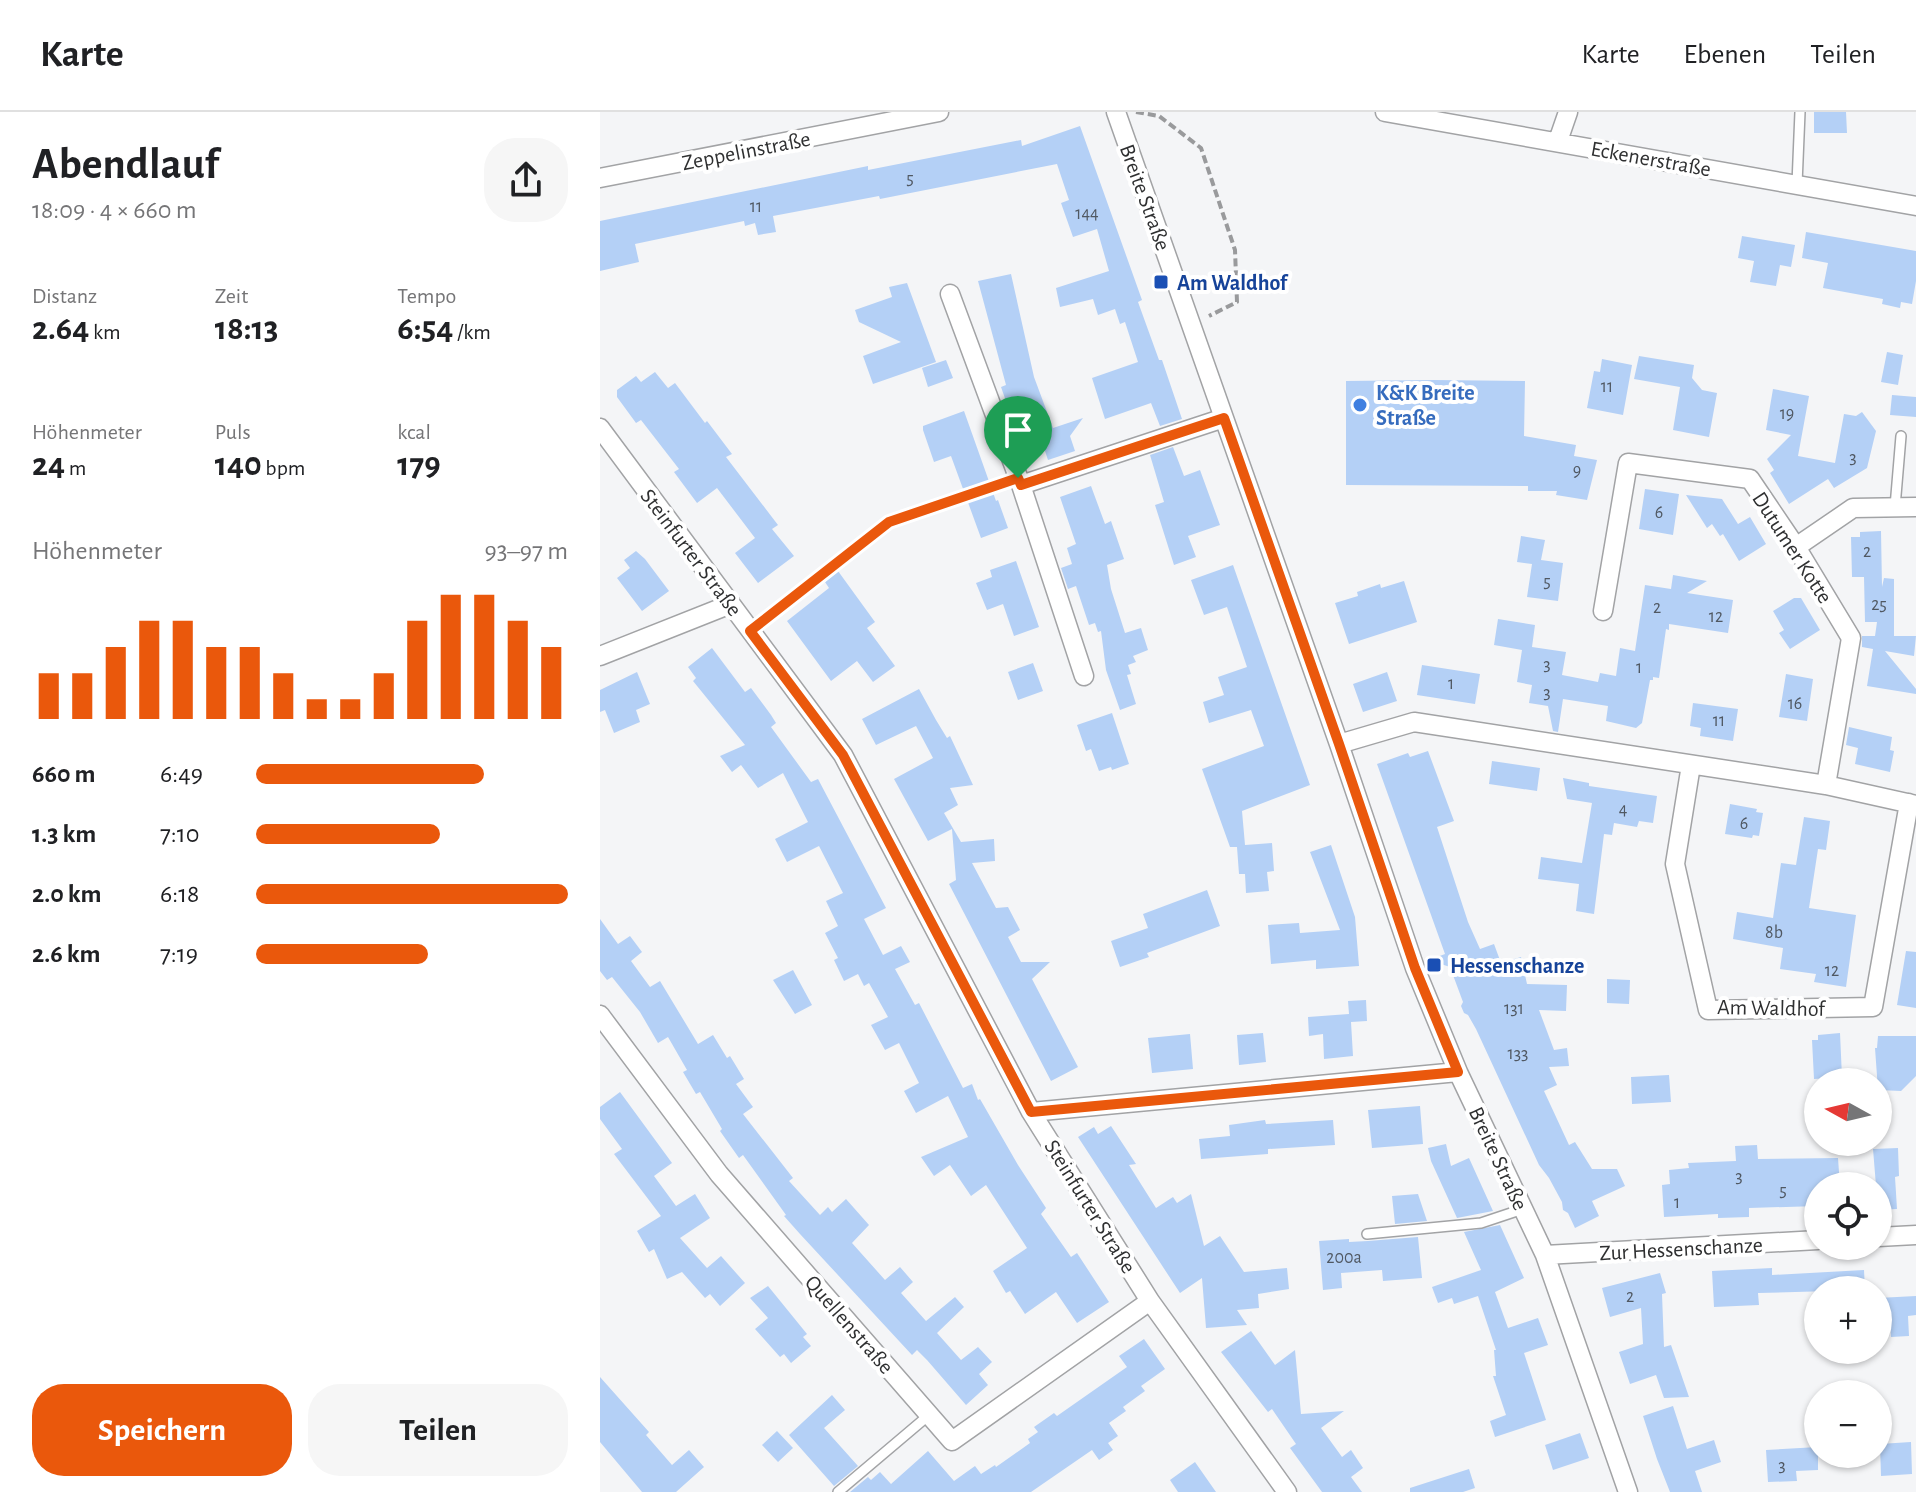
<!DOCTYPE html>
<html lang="de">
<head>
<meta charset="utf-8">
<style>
  :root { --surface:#fff; --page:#f6f6f6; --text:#202124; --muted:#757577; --line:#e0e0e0; --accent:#ea580c }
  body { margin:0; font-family:"Alegreya Sans",sans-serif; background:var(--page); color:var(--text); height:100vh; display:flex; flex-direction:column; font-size:30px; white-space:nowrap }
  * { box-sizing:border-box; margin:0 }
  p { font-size:26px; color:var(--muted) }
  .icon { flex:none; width:44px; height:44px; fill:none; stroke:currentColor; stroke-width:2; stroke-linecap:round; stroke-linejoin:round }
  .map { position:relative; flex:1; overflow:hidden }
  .details { display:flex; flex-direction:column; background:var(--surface); width:600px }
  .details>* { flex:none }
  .needle { width:52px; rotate:278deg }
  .tools { position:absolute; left:1204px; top:956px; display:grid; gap:16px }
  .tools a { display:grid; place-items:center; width:88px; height:88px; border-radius:50%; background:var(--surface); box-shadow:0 2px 6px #0004; font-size:40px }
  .pin { position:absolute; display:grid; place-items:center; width:68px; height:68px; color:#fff; margin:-82px -34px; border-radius:50% 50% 50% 0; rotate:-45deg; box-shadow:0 0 8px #0007 }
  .pin .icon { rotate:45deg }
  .round { display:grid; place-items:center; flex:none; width:84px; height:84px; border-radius:32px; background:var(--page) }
  .overview { display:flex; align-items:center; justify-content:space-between; height:136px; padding:0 32px }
  h1 { font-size:44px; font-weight:700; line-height:60px }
  .metrics { display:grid; grid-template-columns:repeat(3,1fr); gap:12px; height:136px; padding:8px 32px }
  .metrics div { display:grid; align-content:center }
  .metrics b { font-size:34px; font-weight:700 }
  .metrics small { font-size:22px; font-weight:400 }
  .metrics p { font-size:22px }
  .chart { height:224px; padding:16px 32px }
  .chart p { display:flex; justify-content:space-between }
  .chart svg { width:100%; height:144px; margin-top:8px; stroke:var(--accent); stroke-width:6 }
  .cta { display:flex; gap:16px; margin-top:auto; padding:16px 32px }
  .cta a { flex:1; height:92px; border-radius:32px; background:var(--accent); color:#fff; font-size:32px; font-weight:700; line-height:92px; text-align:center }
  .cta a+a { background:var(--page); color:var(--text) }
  ul { padding:0 32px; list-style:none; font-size:26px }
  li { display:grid; grid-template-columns:128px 96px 1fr; align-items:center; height:60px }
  li i { height:20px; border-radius:10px; background:var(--accent) }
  header { display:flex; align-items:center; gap:48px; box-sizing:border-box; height:112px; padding:0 40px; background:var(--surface); border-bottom:2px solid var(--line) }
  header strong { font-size:38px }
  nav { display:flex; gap:44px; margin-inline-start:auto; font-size:28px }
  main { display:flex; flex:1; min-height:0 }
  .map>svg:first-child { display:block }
  .building { fill:#b4d0f6 }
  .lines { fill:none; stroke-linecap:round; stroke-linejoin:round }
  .lane-casing { stroke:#a2a3a5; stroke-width:12 }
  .street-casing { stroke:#a2a3a5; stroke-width:21 }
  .path { stroke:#999a9c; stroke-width:4; stroke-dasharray:8 4; stroke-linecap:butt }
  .lane { stroke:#fff; stroke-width:9 }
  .street { stroke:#fff; stroke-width:18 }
  .route-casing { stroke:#fff; stroke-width:16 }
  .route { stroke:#ea580c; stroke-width:10 }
  .transit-dot { fill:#1a4fb4; stroke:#fff; stroke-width:3 }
  .shop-dot { fill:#3f7fe0; stroke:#fff; stroke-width:3 }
  .labels { text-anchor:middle; stroke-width:8; stroke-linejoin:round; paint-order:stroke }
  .number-label { font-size:18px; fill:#505862 }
  .street-label { font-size:22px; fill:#2f3031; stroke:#fff }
  .transit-label { font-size:22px; font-weight:bold; fill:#164399; stroke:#fff; text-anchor:start }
  .shop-label { font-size:22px; font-weight:bold; fill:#366cbe; stroke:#fff; text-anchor:start }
</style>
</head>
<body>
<header>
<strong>Karte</strong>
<nav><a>Karte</a><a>Ebenen</a><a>Teilen</a></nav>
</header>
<main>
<section class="details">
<div class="overview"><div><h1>Abendlauf</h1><p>18:09 · 4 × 660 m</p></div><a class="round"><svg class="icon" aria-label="share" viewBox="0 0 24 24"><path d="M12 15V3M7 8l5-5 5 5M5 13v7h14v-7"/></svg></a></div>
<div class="metrics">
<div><p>Distanz</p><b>2.64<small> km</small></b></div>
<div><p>Zeit</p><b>18:13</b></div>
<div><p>Tempo</p><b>6:54<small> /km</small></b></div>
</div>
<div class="metrics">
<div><p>Höhenmeter</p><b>24<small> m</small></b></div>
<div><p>Puls</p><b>140<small> bpm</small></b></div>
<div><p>kcal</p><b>179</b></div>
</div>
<div class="chart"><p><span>Höhenmeter</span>93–97 m</p>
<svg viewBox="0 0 160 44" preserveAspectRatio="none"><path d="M5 44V30M15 44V30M25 44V22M35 44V14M45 44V14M55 44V22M65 44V22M75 44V30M85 44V38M95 44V38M105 44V30M115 44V14M125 44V6M135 44V6M145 44V14M155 44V22"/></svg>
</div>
<ul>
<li><b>660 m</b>6:49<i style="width:73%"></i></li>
<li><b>1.3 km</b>7:10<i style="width:59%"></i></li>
<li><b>2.0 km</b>6:18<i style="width:100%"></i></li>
<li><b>2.6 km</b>7:19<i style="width:55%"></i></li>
</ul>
<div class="cta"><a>Speichern</a><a>Teilen</a></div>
</section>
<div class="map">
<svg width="1316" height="1380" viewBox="0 0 1316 1380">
  <rect width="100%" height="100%" fill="#f4f5f7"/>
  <path class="building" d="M1214 0H1246L1247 21H1214Z
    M480 14 542 188 538 190 559 248H562L582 307 560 314 551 291 505 307 492 266 538 250 525 210 520 212 515 197 498 203 493 187 460 195 456 176 509 159 497 117 473 125 461 91 469 88 457 52 280 87 279 84 173 104 176 120 158 123 155 111 145 114 144 109 35 132 39 150 0 159V109L268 54V58L421 28 422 34Z
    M1206 120 1316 139V169L1312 192 1301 190 1300 196 1282 192 1283 187 1223 176 1228 151 1202 146Z
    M1142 124 1195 133 1191 155 1180 153 1176 174 1150 170 1154 149 1138 146Z
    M411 162 434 265 453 316 483 306 470 324 475 339 448 348 442 330 430 335 424 315 418 317 415 308 413 309 401 275 406 273 378 169Z
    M307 171 336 250 273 272 263 244 301 230 259 210 255 198 292 185 289 175Z
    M1287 240 1303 243 1298 273 1281 270Z
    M1039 244 1094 253 1092 266 1102 278 1117 281 1109 325 1073 318 1080 275 1034 267Z
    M1002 247 1032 253 1023 303 987 296 994 259 1000 260Z
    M346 248 353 266 328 275 322 256Z
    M55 260 68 276 75 271 105 311 107 309 132 342 126 345 178 413 172 417 194 444 158 471 135 441 155 426 117 376 97 391 74 360 79 357 41 308 36 311 17 285V278L36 264 41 270Z
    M834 268 925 269 924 324 976 333 974 344 997 348 987 388 956 383 957 379H928V374L746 373V269Z
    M1173 277 1209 284 1198 344 1235 351 1244 302 1256 304 1262 300 1276 319 1267 356 1234 376 1228 367 1189 392 1170 361 1174 358 1167 347 1191 323 1166 318Z
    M1292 283 1316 285V305L1290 303Z
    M364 299 396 389 398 388 408 416 381 426 351 344 334 350 323 318V314Z
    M573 335 584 364 600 358 620 413 588 424 596 445 574 453 555 393 564 390 550 343Z
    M491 374 505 412 511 409 524 447 507 453 511 477 525 521 541 516 548 538 533 544 536 550 528 553 531 562 527 563 536 592 520 598 506 558 501 519 498 520 495 511 489 513 476 474 468 477 461 456 472 452 467 436 476 432 460 385Z
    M1045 377 1079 382 1073 423 1039 417Z
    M1086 383 1122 387 1138 412 1150 405 1166 432 1139 449 1123 422 1120 424 1112 412 1107 416Z
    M1281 419 1282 475 1284 466 1294 467V524H1316L1314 544 1285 539 1316 577V582L1267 574 1273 537 1262 535V524H1275L1277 510H1265L1264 465H1252L1251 425H1260V420Z
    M921 424 945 428 941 448 963 451 958 489 927 485 932 452 917 450Z
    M36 439 45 447 69 479 42 499 17 466 30 456 24 448Z
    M416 449 439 515 414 524 403 492 387 498 376 471 392 465 390 458Z
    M633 453 710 673 642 699 645 733 672 731 674 759 667 760 669 779 646 781 645 762H639L637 735H630L602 657 664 634 651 598 609 611 603 590 624 583 618 565 647 555 627 495 604 503 591 468Z
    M238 459 275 510 267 516 295 554 273 570 257 549 231 569 187 509 229 476 225 470Z
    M1073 463 1107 469 1087 481 1133 488 1128 521 1069 512V518L1066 517 1059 566 1053 565V568H1050L1042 611 1036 616 1006 609 1008 594 963 587 958 620 953 619 948 594 929 591 932 573 917 570 922 538 894 533 898 507 935 513 932 535 966 540 962 563 998 570 1000 561 1016 564 1020 536 1035 539 1045 473 1071 477Z
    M804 469 817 510 749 532 735 491 758 484 757 480 780 472 781 476Z
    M1194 486H1201L1220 518 1190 537 1179 521 1184 518 1173 499Z
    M112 536 145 580 151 576 171 603 176 611 171 615 211 670 218 667 286 796 264 807 283 843 301 834 310 850 295 857 315 893 319 891 363 976 372 972 378 988 380 987 418 1053 446 1096 441 1102 471 1145 477 1141 509 1190 477 1211 456 1180 425 1202 410 1179 406 1181 393 1159 427 1136 386 1073 371 1084 350 1053 334 1064 321 1045 368 1025 348 984 316 1001 304 979 319 971 299 931 285 938 271 913 288 905 269 871 264 874 258 862 244 869 234 848 238 846 225 821 238 814 226 789 243 781 219 734 187 750 175 727 208 710 183 661 158 676 141 653 132 660 120 644 145 633 93 569 96 566 88 555Z
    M433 551 443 579 418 588 408 560Z
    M822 553 880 562 875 592 817 583Z
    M37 560 50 592 36 598 40 610 14 621 5 598 0 600V578Z
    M787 560 797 589 763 600 753 572Z
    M1186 562 1213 567 1207 609 1179 605Z
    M319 577 336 608 347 626 350 624 373 673 350 676 358 693 344 701 361 730 394 727 395 749 372 751 396 796 408 795 420 818 408 825 421 850H450L432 867 478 955 451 969 349 772 356 768 352 717 328 729 294 667 333 646 316 614 276 633 262 607Z
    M1093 591 1138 597 1133 629 1100 624 1101 616 1090 614Z
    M512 601 529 652 512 658 511 655 499 659 491 637 486 639 477 613Z
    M1249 615 1292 625 1290 638 1294 639 1290 660 1255 652 1258 636 1246 633Z
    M828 639 854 709 837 715 868 810 880 837 894 832 901 851 921 845 927 872 967 873 966 899 939 898 954 938 967 936 969 954 949 955 957 973 944 979 969 1033 975 1030 992 1057H1017L1025 1074 992 1089 999 1104 975 1116 968 1101 963 1098 962 1090 949 1066 939 1053 876 917 868 903 864 901 861 894 863 890 850 855 829 848 845 842 777 652 808 641 810 645Z
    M892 649 940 656 937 679 889 672Z
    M963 666 989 671V674L1057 684 1053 711 1039 709 1037 715 1014 711 1012 723 1004 722 994 802 976 799 979 772 938 767 941 745 982 751 992 691 967 687Z
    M1130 692 1157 697 1156 700 1163 701 1159 724 1153 723 1152 726 1125 722Z
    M1204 705 1230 709 1226 738 1218 737 1209 796 1256 803 1246 875 1214 870 1216 862 1180 857 1183 836 1133 827 1137 800 1173 806 1181 751 1196 753Z
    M731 733 755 805 759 854 716 857V848L671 852 668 813 699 811 700 821 740 818 710 740Z
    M607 778 620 814 547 841 549 845 520 855 511 829 548 816 543 802Z
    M0 807 18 832 30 824 42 840 31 849 50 875 60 869 98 932 113 923 127 946 130 944 144 967 136 972 153 995 143 1002 193 1066 189 1069 220 1103 228 1095 232 1100 246 1087 269 1113 252 1131 285 1168 300 1155 313 1170 301 1181 326 1209 355 1185 364 1195 337 1221 361 1248 378 1235 392 1250 379 1262 388 1273 366 1293 327 1248 317 1238 312 1243 200 1122 184 1104 186 1103 143 1043 139 1046 120 1019 122 1017 100 980 96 982 83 960 87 958 68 925 58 931 40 900 12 865 7 868 0 859Z
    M1306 839 1316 840V896L1297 893Z
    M193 858 212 893 195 902 173 868Z
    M1007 867 1030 868 1029 892 1007 891Z
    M766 888 767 909 751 910 753 944 724 947 723 922 709 924 708 905 749 902 748 889Z
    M663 921 666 950 639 953 637 923Z
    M1240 921 1242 965 1214 967 1212 928H1218V923Z
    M590 922 593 957 552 961 548 926Z
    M1278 924H1316V964L1301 979 1278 978 1275 936H1277Z
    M1069 963 1071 990 1032 992 1031 965Z
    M20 980 72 1051 54 1064 76 1094 95 1082 110 1106 80 1126 107 1156 121 1144 145 1171 120 1194 110 1182 105 1186 82 1160 67 1167 54 1137 49 1140 37 1119 61 1104 14 1042 22 1037 0 1007V995Z
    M820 994 823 1032 772 1036 768 998Z
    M665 1008 666 1012 733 1008 735 1033 668 1037V1042L601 1047 599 1027 630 1024 629 1013Z
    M511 1014 536 1052 529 1053 556 1096 573 1085 577 1091 591 1082 604 1134 620 1124 644 1160 687 1156 689 1177 658 1182 659 1196 637 1198 647 1213 606 1216 602 1166 580 1181 478 1025 494 1015 498 1022Z
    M846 1032 851 1054 869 1046 893 1099 857 1106 831 1049 828 1036Z
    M1157 1033 1158 1047 1238 1046 1240 1074H1218V1094L1149 1096V1105L1118 1106V1102L1064 1105 1062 1073 1070 1072 1069 1058 1089 1056 1088 1051 1136 1049 1135 1034Z
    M1298 1036 1299 1064 1295 1065 1297 1097 1278 1098 1273 1037Z
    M818 1082 827 1109 795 1112 792 1084Z
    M900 1113 924 1166 895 1180 908 1216 938 1206 948 1233 924 1241 946 1308 895 1325 890 1309 906 1303 893 1264H896L894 1238H896L878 1184 854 1192 852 1186 838 1191 832 1175 881 1158 864 1120Z
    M818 1125 822 1166 783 1169 782 1158 741 1161 742 1176 723 1178 719 1129 749 1127V1130L768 1129Z
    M1172 1156V1163L1264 1158 1265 1178 1158 1181 1159 1193 1114 1195 1112 1159Z
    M1060 1161 1066 1181 1062 1182 1064 1235 1071 1233 1089 1285 1064 1286 1056 1263 1030 1272 1019 1240 1043 1232 1041 1196 1010 1205 1002 1176Z
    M168 1174 207 1222 203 1225 211 1234 191 1251 184 1242 180 1245 155 1217 168 1206 150 1186Z
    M1316 1184V1203L1308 1204 1309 1224 1291 1225 1290 1207H1278V1186Z
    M651 1219 675 1253 695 1238 701 1302 744 1299 721 1316 742 1345 751 1338 763 1356 751 1365 762 1380H722L690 1336 696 1332 672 1297 668 1300 621 1240Z
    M544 1227 565 1257 541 1274 545 1279 523 1295 526 1299 509 1311 518 1324 508 1331 513 1338 499 1348 492 1338 431 1380H250L268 1365 271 1368 280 1360 291 1372 328 1339 354 1369 375 1354 381 1362 395 1353 396 1355 430 1331 428 1327 438 1320 434 1315 454 1301 457 1304 527 1255 519 1244Z
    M0 1265 49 1320 46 1323 72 1353 89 1338 104 1355 76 1380H42L0 1330Z
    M232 1283 245 1298 224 1316 258 1354 234 1374 189 1323Z
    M1073 1294 1087 1337 1114 1328 1121 1350 1095 1359 1102 1380H1070L1057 1347 1043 1304Z
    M177 1319 193 1336 178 1350 162 1333Z
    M980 1321 989 1346 953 1358 945 1333Z
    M1311 1330 1312 1362 1281 1364 1280 1332Z
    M1218 1335V1358L1196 1359 1197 1369 1168 1370 1166 1338Z
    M595 1350 616 1380H578L570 1368Z
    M869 1357 875 1376 863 1380H810V1376Z"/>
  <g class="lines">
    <g class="lane-casing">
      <path id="lane" d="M1197 72 1200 0
        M1295 395 1301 324
        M767 1122 881 1111 923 1097
        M238 1380 329 1303"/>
    </g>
    <g class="street-casing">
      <path id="street" d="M516 0 739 632 815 856 858 960 945 1143 1028 1380
        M785 0 1316 94
        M958 29 968 0
        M0 66 339 0
        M350 182 421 373 484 564
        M0 316 243 643 431 1000 550 1189 687 1380
        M421 373 624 306
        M1196 435 1253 396 1316 395
        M1003 499 1028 351 1150 367 1196 435 1251 526 1226 673
        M0 544 131 492
        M739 632 814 610 1226 673 1316 693
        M1091 653 1075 752 1108 898 1273 895 1309 691
        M0 903 119 1062 352 1329 550 1189
        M431 1000 858 960
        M1278 1125 1316 1123
        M945 1143 1218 1128"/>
    </g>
    <path class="path" d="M536 0 559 4 601 36 635 138 637 190 609 204
      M165 507 289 410 401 372"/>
    <use href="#lane" class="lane"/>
    <use href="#street" class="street"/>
  </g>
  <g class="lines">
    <g class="route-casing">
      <path id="route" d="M624 306 739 632 815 856 858 960 431 1000 243 643 150 519 289 410 418 366 421 373Z"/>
    </g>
    <use href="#route" class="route"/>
  </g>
  <g class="transit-dot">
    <rect x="553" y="162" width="16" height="16" rx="4"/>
    <rect x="826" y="845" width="16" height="16" rx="4"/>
  </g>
  <circle class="shop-dot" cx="760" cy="293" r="8"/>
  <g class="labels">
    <g class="number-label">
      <text x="310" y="72">5</text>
      <text x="156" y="100">11</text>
      <text x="487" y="107">144</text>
      <text x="1007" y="280">11</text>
      <text x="1187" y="307">19</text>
      <text x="1253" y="351">3</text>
      <text x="977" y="364">9</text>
      <text x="1059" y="406">6</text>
      <text x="1267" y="445">2</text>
      <text x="947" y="475">5</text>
      <text x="1279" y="498">25</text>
      <text x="1057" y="501">2</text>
      <text x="1116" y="510">12</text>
      <text x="947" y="558">3</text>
      <text x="1039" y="561">1</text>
      <text x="851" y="577">1</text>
      <text x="947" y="586">3</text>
      <text x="1195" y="597">16</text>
      <text x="1119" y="614">11</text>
      <text x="1023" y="703">4</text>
      <text x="1144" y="717">6</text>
      <text x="1174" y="826">8b</text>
      <text x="1232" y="864">12</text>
      <text x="914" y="902">131</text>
      <text x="918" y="947">133</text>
      <text x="1139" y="1070">3</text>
      <text x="1183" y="1084">5</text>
      <text x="1077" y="1096">1</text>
      <text x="744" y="1151">200a</text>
      <text x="1030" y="1190">2</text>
      <text x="1182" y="1359">3</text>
    </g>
    <g class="street-label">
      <text transform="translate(146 38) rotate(-11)" y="8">Zeppelinstraße</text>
      <text transform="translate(1051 46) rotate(10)" y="8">Eckenerstraße</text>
      <text transform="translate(546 85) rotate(70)" y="8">Breite Straße</text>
      <text transform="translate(1193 435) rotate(57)" y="8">Dutumer Kotte</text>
      <text transform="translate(92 440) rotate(53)" y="8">Steinfurter Straße</text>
      <text transform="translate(1171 895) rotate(1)" y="8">Am Waldhof</text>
      <text transform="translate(899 1046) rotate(65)" y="8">Breite Straße</text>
      <text transform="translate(491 1094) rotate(58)" y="8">Steinfurter Straße</text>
      <text transform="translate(1081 1136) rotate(-3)" y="8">Zur Hessenschanze</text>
      <text transform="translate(250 1212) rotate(49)" y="8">Quellenstraße</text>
    </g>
    <g class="transit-label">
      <text x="577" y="178">Am Waldhof</text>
      <text x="850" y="861">Hessenschanze</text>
    </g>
    <g class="shop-label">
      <text x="776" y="288">K&amp;K Breite<tspan x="776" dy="25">Straße</tspan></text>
    </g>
  </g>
</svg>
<div class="tools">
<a><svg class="needle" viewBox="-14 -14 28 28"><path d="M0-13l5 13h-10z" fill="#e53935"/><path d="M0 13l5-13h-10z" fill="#757577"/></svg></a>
<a><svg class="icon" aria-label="locate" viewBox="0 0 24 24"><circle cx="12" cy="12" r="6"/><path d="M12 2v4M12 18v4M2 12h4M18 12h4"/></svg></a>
<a>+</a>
<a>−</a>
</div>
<div class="pin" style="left:418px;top:366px;background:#1e9e55"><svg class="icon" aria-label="arrive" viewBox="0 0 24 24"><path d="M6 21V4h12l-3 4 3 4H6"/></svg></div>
</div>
</main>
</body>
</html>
